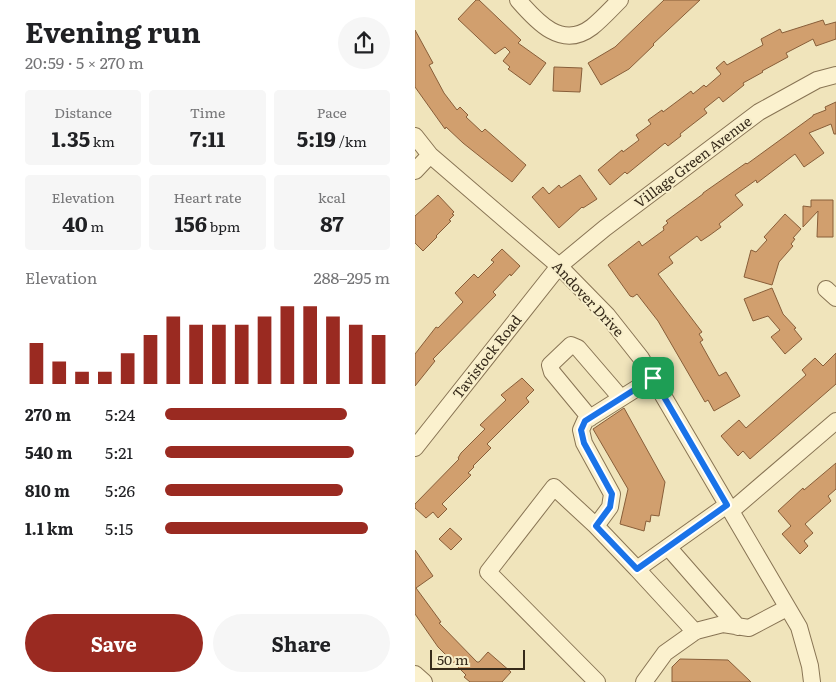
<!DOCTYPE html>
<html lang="en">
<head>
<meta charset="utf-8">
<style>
  :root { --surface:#fff; --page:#f6f6f6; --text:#202124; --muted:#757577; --accent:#9a2a21 }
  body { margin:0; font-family:Literata,serif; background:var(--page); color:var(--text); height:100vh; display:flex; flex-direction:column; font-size:19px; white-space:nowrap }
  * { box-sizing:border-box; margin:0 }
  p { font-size:16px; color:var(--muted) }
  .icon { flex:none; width:28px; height:28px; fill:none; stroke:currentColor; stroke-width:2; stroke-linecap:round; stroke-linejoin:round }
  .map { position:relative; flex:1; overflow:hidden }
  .drawer { display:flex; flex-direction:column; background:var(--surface); width:415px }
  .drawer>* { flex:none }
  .scale { position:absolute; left:15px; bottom:12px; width:95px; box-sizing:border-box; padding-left:5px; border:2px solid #362a1a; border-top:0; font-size:14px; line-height:18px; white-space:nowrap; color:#362a1a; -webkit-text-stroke:4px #f7eeca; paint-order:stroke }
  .pin { position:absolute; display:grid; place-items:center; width:42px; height:42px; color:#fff; margin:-21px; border-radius:10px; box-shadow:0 2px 8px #0006 }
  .round { display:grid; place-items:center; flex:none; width:52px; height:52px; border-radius:26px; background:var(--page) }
  .head { display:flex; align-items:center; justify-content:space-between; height:85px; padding:0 25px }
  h1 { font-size:28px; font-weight:700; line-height:38px }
  .figures { display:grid; grid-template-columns:repeat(3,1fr); gap:8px; height:85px; padding:5px 25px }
  .figures div { display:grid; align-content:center; border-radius:5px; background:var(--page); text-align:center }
  .figures b { font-size:21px; font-weight:700 }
  .figures small { font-size:14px; font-weight:400 }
  .figures p { font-size:14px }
  .chart { height:140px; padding:10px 25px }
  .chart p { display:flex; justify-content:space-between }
  .chart svg { width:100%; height:90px; margin-top:5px; stroke:var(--accent); stroke-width:6 }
  .action { display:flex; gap:10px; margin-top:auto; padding:10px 25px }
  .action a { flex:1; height:58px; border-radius:30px; background:var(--accent); color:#fff; font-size:20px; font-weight:700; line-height:58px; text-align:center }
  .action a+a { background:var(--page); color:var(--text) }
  ul { padding:0 25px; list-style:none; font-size:16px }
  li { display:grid; grid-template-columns:80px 60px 1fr; align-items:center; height:38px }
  li i { height:12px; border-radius:6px; background:var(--accent) }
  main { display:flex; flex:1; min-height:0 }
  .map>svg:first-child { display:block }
  .building { fill:#d19f6e; stroke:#885e39 }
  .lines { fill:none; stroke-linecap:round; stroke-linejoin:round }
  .minor-casing { stroke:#887454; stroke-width:18 }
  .minor { stroke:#fbf1ce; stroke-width:16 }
  .route-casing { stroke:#fff; stroke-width:10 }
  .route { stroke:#1a73e8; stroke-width:6 }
  .labels { text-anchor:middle; stroke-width:4; stroke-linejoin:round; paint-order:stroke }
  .street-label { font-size:14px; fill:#362a1a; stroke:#f7eeca }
</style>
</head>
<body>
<main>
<section class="drawer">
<div class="head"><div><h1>Evening run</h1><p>20:59 · 5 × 270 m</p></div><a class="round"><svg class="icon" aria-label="share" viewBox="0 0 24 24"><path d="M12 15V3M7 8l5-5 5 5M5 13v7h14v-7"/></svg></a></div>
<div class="figures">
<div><p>Distance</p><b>1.35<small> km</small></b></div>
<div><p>Time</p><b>7:11</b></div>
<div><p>Pace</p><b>5:19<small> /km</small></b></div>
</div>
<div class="figures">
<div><p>Elevation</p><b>40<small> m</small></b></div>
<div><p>Heart rate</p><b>156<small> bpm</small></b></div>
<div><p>kcal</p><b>87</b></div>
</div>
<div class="chart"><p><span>Elevation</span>288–295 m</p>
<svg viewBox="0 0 160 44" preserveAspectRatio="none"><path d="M5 44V24M15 44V33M25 44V38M35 44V38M45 44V29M55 44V20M65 44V11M75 44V15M85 44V15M95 44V15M105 44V11M115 44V6M125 44V6M135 44V11M145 44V15M155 44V20"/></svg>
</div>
<ul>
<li><b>270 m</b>5:24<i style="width:81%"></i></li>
<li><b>540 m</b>5:21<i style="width:84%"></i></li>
<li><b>810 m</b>5:26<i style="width:79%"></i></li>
<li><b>1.1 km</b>5:15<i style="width:90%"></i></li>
</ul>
<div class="action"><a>Save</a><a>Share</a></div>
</section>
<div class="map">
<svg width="421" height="682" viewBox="0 0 421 682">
  <rect width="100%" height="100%" fill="#f0e4bb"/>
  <path class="building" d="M61 0H64L106 40 103 43 131 63 115 85 93 69 95 67 88 61 95 52 90 47 80 54 43 19Z
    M249 0H285L238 44 239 45 214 69 186 85 173 63 200 47Z
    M408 20 410 25 421 22V39L401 46 398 39 371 53 373 57 347 71 348 72 328 83 329 85 308 102 304 97 289 109 292 113 265 134 266 136 253 146 250 143 212 174 210 172 195 185 183 170 207 150 208 152 224 140 221 135 236 124 233 120 247 110 248 112 276 91 278 94 289 85 291 87 306 74 301 68 309 61 312 65 348 45 346 39 365 29 367 33Z
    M0 30 18 63 14 65 29 93 42 110 45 107 53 115 51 117 67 132 70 129 111 165 97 182 48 143 31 127 30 129 0 87Z
    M139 67 167 68 165 92 138 91Z
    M421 102V134H419L416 124 394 133 409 153 389 167 380 154 342 183 341 180 320 195 328 205 304 224 306 227 295 235 286 241 282 236 254 257 258 263 243 274 287 332 284 334 288 340 285 342 304 376 311 372 325 396 299 411 293 400 290 402 243 321 222 294 218 297 215 296 193 265 224 241 227 246 249 230 248 227 253 223 251 221 288 194V193L331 163 332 164 398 116V115L411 110 410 107Z
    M165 175 182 199 168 208 167 207 144 228 117 197 128 187 134 194 144 185 146 188Z
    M23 195 39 212 37 214 39 215 34 220 36 221 21 236 22 237 8 251 0 243V216Z
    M396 200H418V237H402L403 211 388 227V206L396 207Z
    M370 214 386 229 378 238 380 239 376 244 378 246 364 262 357 285 329 277 336 250 341 252 352 240 349 237Z
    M87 249 105 266 96 276 95 274 78 292 81 295 18 359 20 361 0 386V354L21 327 23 328 48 302 40 293 59 274 63 278 79 262 76 260Z
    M357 288 368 314 381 328 379 329 387 339 370 354 356 337 365 330 353 316 338 321 329 299Z
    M421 353V384L335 459 328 451 323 456 306 436 324 420 331 428 391 375 387 370 400 358 408 366Z
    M107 378 119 390 111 398 114 402 72 444 76 448 58 466 59 467 53 473 56 475 27 504 32 509 23 518 18 512 11 518 0 508V504L44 459 43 458 46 453 70 429 65 425 91 400 86 395Z
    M209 408 250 482 244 516 236 515 235 522 231 521 229 531 205 524 213 489 178 429Z
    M421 463V489L413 496 416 501 390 524 398 533 389 541 393 546 385 554 367 534 376 526 363 511 388 488 389 490Z
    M35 528 47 539 36 550 24 539Z
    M0 550 18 576 1 588 26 622 24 623 62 662H64L73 652 96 672 87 682H55L49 677 51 675 23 647 0 614Z
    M265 659 313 660 336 682H257V667Z"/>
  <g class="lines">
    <g class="minor-casing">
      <path id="minor" d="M103 0C122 22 147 50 177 27 187 19 196 9 205 0
        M0 136 15 155 144 266 192 315 226 358 384 627 395 666 397 682
        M0 171 15 155
        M411 289 421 298
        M175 418 137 372 135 365 156 345 163 348 206 398
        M0 448 144 266 190 228 344 112 402 80 421 75
        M316 511 421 421
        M181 526 195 507 197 494 169 443 166 430 170 421 238 378
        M253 547 323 627
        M222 569 280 632
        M0 674 9 682
        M182 682 73 572 139 487 181 526 222 569 312 505
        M229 682 250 653 281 631 308 624 334 628 372 608"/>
    </g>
    <use href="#minor" class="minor"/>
  </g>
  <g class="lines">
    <g class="route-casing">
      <path id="route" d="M238 378 312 505 222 569 181 526 195 507 197 494 169 443 166 430 170 421Z"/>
    </g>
    <use href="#route" class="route"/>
  </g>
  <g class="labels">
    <g class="street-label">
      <text transform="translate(278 162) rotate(-37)" y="5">Village Green Avenue</text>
      <text transform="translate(173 299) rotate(47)" y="5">Andover Drive</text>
      <text transform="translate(72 357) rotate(-52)" y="5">Tavistock Road</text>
    </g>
  </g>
</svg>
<div class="scale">50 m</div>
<div class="pin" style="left:238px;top:378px;background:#1e9e55"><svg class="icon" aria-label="arrive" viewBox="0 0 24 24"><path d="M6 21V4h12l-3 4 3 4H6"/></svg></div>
</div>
</main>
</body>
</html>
